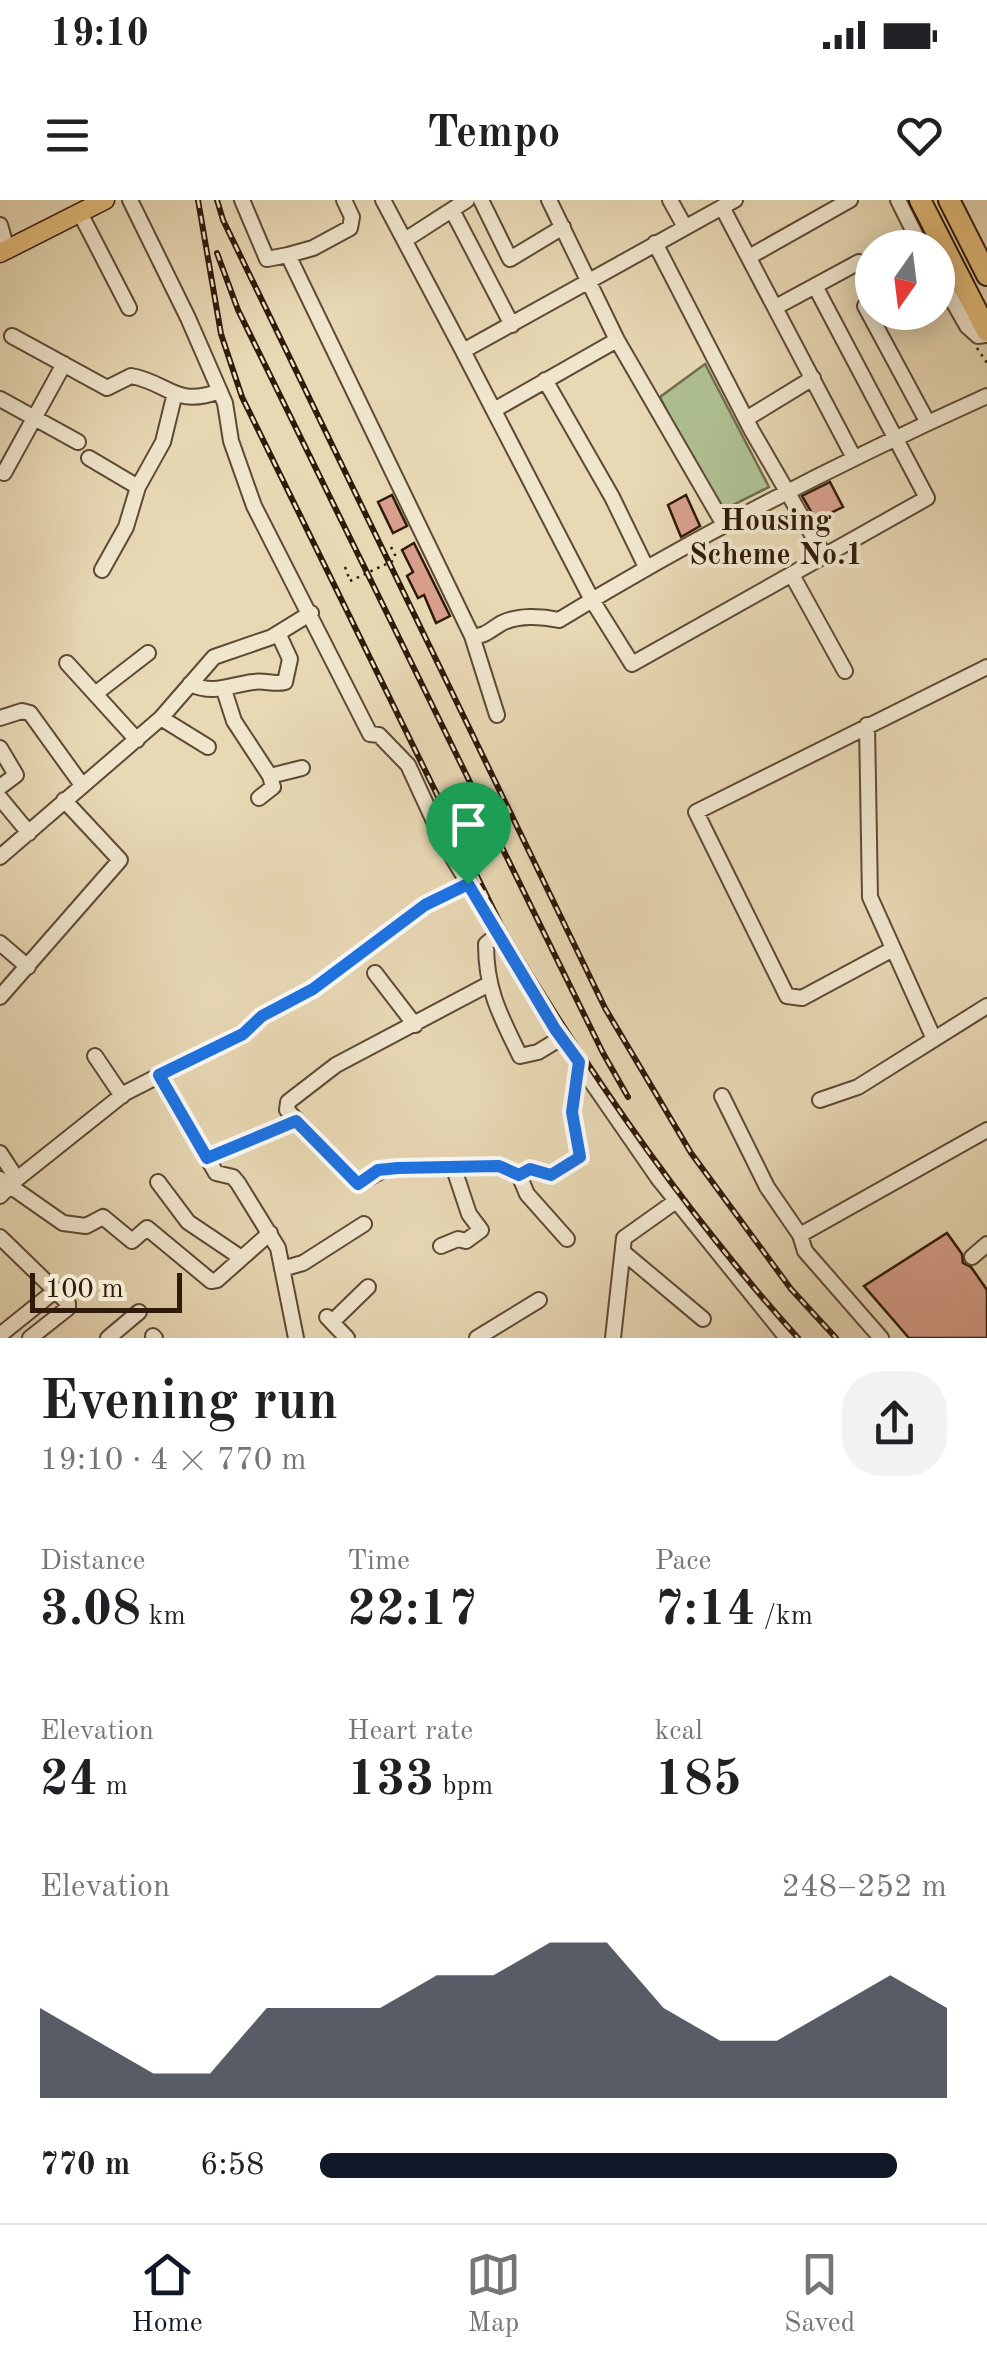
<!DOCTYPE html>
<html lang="en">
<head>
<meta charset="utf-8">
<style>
  :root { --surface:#fff; --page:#f2f2f2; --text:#202124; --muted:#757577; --line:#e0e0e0; --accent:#111827 }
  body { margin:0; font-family:"Old Standard TT",serif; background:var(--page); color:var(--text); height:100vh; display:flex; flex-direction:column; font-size:38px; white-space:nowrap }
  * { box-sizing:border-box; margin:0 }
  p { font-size:32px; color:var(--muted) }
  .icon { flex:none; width:55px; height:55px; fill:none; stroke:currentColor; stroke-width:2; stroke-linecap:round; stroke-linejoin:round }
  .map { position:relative; height:1138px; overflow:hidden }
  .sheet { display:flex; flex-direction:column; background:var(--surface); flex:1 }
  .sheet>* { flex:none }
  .needle { width:65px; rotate:194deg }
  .controls { position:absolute; left:855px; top:30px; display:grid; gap:20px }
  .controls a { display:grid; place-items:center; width:100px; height:100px; border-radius:50%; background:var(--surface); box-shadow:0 5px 25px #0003; font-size:50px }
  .scale { position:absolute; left:30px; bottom:25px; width:152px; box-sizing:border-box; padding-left:10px; border:5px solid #301a0a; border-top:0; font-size:28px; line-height:35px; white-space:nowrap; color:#301a0a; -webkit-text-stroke:8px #f0e6ce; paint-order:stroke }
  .pin { position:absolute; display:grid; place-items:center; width:85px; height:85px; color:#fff; margin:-102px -42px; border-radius:50% 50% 50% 0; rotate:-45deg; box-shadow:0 0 10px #0007 }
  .pin .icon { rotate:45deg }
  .round { display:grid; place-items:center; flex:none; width:105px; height:105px; border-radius:40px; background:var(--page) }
  .summary { display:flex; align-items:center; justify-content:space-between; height:170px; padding:0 40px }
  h1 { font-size:55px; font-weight:700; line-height:75px }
  .stats { display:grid; grid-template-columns:repeat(3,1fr); gap:15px; height:170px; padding:10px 40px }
  .stats div { display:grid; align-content:center }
  .stats b { font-size:50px; font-weight:700 }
  .stats small { font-size:28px; font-weight:400 }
  .stats p { font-size:28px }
  .chart { height:280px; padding:20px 40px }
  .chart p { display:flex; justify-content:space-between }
  .chart svg { width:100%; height:180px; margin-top:10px; fill:var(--accent); opacity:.7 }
  ul { padding:0 40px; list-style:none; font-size:32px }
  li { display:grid; grid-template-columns:160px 120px 1fr; align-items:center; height:75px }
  li i { height:25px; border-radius:12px; background:var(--accent) }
  .status { display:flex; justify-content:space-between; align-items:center; height:70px; padding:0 50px; background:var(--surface); direction:ltr }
  .status svg { height:28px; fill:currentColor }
  header { display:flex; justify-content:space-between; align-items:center; height:130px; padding:0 40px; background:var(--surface); font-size:45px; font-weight:700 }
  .tab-bar { display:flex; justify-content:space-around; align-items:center; height:140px; border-top:2px solid var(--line); background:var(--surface); font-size:28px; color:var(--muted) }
  .tab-bar a { display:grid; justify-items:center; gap:5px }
  .tab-bar .on { color:var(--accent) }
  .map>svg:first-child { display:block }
  .green { fill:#afc092; stroke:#706d4e; stroke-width:2.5 }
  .building { fill:#d8a08c; stroke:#301a0a; stroke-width:2.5 }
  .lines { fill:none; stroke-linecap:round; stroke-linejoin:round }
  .minor-casing { stroke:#5e4a34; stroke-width:18 }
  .major-casing { stroke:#301a0a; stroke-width:21 }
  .highway-casing { stroke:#301a0a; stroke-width:24 }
  .path { stroke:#301a0a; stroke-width:2.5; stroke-dasharray:2.5 5; stroke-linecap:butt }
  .minor { stroke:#f0e6ce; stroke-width:14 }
  .major { stroke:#e4bc7a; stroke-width:18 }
  .highway { stroke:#e4bc7a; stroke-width:20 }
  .rail-casing { stroke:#301a0a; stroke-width:6 }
  .rail { stroke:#f0e6ce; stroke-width:2.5; stroke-dasharray:8; stroke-linecap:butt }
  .path-bridge { stroke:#301a0a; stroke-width:2.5; stroke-dasharray:2.5 5; stroke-linecap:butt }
  .route-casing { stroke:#fff; stroke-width:20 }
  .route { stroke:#1a73e8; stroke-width:12 }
  .labels { text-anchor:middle; stroke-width:8; stroke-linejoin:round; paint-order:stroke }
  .neighbourhood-label { font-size:30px; font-weight:bold; fill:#301a0a; stroke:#f0e6ce }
</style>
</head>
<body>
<div class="status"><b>19:10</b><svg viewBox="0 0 49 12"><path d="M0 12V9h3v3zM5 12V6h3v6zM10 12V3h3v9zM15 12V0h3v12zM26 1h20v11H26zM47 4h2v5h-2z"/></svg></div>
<header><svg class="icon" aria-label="menu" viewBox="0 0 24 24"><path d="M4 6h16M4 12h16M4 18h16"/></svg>Tempo<svg class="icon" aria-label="heart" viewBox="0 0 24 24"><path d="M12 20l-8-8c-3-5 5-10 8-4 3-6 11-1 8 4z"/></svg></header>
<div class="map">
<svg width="987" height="1138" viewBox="0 0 987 1138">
  <rect width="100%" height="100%" fill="#e8d8b4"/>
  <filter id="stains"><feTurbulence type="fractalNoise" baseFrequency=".002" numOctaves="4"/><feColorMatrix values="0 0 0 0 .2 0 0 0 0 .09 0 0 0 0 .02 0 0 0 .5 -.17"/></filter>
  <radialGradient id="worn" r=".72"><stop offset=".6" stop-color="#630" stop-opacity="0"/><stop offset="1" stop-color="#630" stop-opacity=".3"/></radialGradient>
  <path class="green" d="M705 164 769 287 717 313 660 197Z"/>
  <path class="building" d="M830 282 843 307 816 320 802 296Z
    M392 295 407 326 393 333 378 302Z
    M686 295 700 326 681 337 668 305Z
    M414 343 450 416 436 423 424 395 418 398 407 376 413 372 402 350Z
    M947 1033 962 1054 963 1063 971 1067 987 1090V1138H909L864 1086Z"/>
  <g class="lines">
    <g class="minor-casing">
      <path id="minor" d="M130 0 188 118 225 203 231 241 254 306 370 534 379 535 408 565 444 643 555 829 658 978 787 1138
        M242 0 267 59 288 55 472 436
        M383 0 463 151
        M481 0 510 59 563 27
        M549 0 617 140 723 323
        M670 0 685 27
        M735 0 463 151 592 400 632 464 927 298 815 86
        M898 0 922 48
        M722 7 853 256
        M452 10 512 125
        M80 13 129 108
        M0 25 7 49
        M405 40 467 0
        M655 43 752 231 825 357
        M288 55 313 48 350 28 352 17 344 0
        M749 57 850 0
        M938 75 967 126 978 136 987 135
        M865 106 928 223
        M776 107 859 62
        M12 136 107 188 131 176C170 183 174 208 220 191
        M545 180 612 297 646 367
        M0 199 78 242
        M494 210 617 140
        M746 219 813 178
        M89 258 138 287
        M4 273 64 164
        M102 370 126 327 138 287 163 242 174 197
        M792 375 845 471
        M67 463 137 540
        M190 484C215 495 229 485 253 482 265 480 274 485 285 482L290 459 278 433
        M224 490 234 521 270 576 302 568
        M95 494 148 453
        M497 515 472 436C485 437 491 429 502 423 518 415 541 416 559 420 698 335 838 263 987 196
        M0 518 22 511 30 513 82 585
        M161 518 208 547
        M867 525 870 697 934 839
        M0 548 16 575 0 587
        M0 598 29 633
        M259 598 273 587 270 576
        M0 657 161 518 214 457 272 437 311 413
        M499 733 486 744C486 790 500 815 520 856L538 852 561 838
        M0 743 28 767
        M893 749 802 798 787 796 696 612 987 467
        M375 773 415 825
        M489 784 336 865 288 902 287 910 357 984 385 969 499 966 519 975 527 994 567 1039
        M0 797 120 660 64 600
        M95 856 122 896
        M159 875 216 973 233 977 238 983 278 1048 296 1138
        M722 896 767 987 800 1035 987 930
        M820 900 858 887 987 806
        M0 953 17 979 0 996
        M207 958 296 921
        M519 975 530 969 551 975 580 957 572 912 579 863
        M0 979 63 1023 86 1026 103 1017 132 1041 147 1028 211 1081 217 1080 270 1033
        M17 979 125 893 243 833 262 816 313 789 425 705 469 684
        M158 982 188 1022 240 1057
        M800 1035 805 1051 881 1138
        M0 1037 68 1103V1108L30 1138
        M441 1046 458 1039 466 1041 481 1030 469 1014 453 966
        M623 1052 703 1119
        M972 1057 987 1044
        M282 1069 303 1063 364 1024
        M327 1117 347 1138
        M332 1122 368 1087
        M0 1135 56 1090
        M153 1136 155 1138
        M108 1138 139 1112
        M477 1138 539 1100
        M613 1138 624 1038 676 1001"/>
    </g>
    <g class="major-casing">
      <path id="major" d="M0 53 105 0"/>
    </g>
    <g class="highway-casing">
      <path id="highway" d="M920 0 987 131
        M949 0 987 75"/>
    </g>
    <path class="path" d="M977 148 987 163
      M391 347 397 359
      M345 367 350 381"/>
    <use href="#minor" class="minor"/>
    <use href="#major" class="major"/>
    <use href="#highway" class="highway"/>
    <g class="rail-casing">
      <path id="rail" d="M198 0 221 134 242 197 503 729C589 873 686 1014 798 1138
        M217 0 223 20 605 808 691 953 791 1089 836 1138
        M217 53 238 110 603 853 628 897"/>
    </g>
    <use href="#rail" class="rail"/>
    <path class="path-bridge" d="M350 381 397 359"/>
  </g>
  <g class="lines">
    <g class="route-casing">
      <path id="route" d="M468 684 555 829 579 862 572 912 580 957 551 975 530 969 519 975 499 966 398 968 378 970 358 984 296 921 207 958 159 875 243 834 262 816 313 789 425 705Z"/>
    </g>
    <use href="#route" class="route"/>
  </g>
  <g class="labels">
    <g class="neighbourhood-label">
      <text x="776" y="330">Housing<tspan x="776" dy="34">Scheme No.1</tspan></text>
    </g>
  </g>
  <rect width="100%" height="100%" filter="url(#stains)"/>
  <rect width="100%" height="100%" fill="url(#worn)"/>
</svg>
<div class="controls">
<a><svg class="needle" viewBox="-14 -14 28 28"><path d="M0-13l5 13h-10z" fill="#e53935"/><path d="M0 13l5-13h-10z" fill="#757577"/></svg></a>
</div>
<div class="scale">100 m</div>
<div class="pin" style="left:468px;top:684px;background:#1e9e55"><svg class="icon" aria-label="arrive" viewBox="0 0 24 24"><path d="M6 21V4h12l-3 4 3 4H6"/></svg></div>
</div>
<section class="sheet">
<div class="summary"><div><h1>Evening run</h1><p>19:10 · 4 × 770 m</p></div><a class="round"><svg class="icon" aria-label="share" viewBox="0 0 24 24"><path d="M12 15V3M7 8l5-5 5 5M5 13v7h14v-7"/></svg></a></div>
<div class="stats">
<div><p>Distance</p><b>3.08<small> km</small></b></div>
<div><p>Time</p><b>22:17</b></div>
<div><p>Pace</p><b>7:14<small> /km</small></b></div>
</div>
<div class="stats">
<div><p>Elevation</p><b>24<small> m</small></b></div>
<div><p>Heart rate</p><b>133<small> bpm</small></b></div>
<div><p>kcal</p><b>185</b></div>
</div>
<div class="chart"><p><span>Elevation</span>248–252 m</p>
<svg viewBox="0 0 160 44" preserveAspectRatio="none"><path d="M0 44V22L10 30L20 38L30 38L40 22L50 22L60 22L70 14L80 14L90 6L100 6L110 22L120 30L130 30L140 22L150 14L160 22V44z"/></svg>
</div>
<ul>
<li><b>770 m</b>6:58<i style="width:92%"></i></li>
</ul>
</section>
<nav class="tab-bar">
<a class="on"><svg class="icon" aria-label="home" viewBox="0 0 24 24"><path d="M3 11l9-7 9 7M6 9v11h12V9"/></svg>Home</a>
<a><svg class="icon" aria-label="map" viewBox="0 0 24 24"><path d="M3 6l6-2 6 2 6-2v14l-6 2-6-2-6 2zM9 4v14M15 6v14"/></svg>Map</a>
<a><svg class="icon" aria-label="saved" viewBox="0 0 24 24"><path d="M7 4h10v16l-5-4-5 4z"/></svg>Saved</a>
</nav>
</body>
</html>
